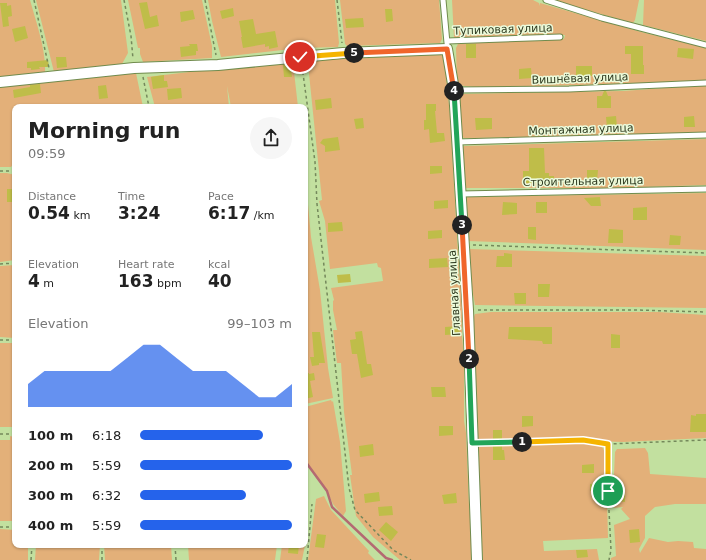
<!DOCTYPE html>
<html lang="en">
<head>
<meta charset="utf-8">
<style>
  :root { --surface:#fff; --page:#f6f6f6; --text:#222; --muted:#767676; --accent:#2563eb }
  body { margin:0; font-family:"DejaVu Sans",sans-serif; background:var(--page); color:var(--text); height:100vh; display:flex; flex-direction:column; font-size:15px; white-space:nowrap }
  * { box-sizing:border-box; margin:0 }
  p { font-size:13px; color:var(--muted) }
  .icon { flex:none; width:22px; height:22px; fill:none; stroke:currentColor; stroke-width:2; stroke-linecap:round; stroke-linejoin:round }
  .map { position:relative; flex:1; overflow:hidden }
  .panel { position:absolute; left:12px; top:104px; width:296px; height:444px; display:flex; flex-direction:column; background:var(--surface); border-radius:8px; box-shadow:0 1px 3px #0004 }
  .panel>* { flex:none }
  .pin { position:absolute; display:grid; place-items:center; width:34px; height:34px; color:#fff; margin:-17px; border:2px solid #fff; border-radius:50%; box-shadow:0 1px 4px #0007 }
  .km { position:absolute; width:20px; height:20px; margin:-10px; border-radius:50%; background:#222; color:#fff; font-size:11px; line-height:20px; text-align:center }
  .round { display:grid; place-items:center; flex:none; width:42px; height:42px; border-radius:21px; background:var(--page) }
  .summary { display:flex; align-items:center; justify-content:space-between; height:68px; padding:0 16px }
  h1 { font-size:22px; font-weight:700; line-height:30px }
  .metrics { display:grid; grid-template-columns:repeat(3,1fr); gap:6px; height:68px; padding:4px 16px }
  .metrics div { display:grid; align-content:center }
  .metrics b { font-size:17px; font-weight:700 }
  .metrics small { font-size:11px; font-weight:400 }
  .metrics p { font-size:11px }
  .chart { height:112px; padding:8px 16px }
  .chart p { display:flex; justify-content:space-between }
  .chart svg { width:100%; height:72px; margin-top:4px; fill:var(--accent); opacity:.7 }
  ul { padding:0 16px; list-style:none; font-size:13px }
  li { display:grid; grid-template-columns:64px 48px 1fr; align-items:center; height:30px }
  li i { height:10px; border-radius:5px; background:var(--accent) }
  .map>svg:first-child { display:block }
  .green { fill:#e3b079 }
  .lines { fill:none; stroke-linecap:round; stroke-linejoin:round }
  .stream { stroke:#b46a72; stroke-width:2.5 }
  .building { fill:#bfbd49 }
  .lane-casing { stroke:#708b4d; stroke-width:7 }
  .street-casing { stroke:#708b4d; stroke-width:12 }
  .path { stroke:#74885b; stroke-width:1.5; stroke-dasharray:3 3; stroke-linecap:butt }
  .lane { stroke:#fff; stroke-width:5 }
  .street { stroke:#fff; stroke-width:10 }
  .split-1-casing { stroke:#fff; stroke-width:8 }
  .split-2-casing { stroke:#fff; stroke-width:8 }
  .split-3-casing { stroke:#fff; stroke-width:8 }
  .split-4-casing { stroke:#fff; stroke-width:8 }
  .split-5-casing { stroke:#fff; stroke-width:8 }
  .split-6-casing { stroke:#fff; stroke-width:8 }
  .split-1 { stroke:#f5b400; stroke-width:5 }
  .split-2 { stroke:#22a559; stroke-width:5 }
  .split-3 { stroke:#f0652b; stroke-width:5 }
  .split-4 { stroke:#22a559; stroke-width:5 }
  .split-5 { stroke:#f0652b; stroke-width:5 }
  .split-6 { stroke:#f5b400; stroke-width:5 }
  .labels { text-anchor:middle; stroke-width:3; stroke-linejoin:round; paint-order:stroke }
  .street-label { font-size:11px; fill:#2e391f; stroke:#ecfbdb }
</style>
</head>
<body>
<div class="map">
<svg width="706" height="560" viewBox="0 0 706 560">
  <rect width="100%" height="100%" fill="#c2e09f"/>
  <path class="green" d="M0 0H30C36 22 46 49 45 72L0 77Z
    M36 0H121L128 53 122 64 54 72Z
    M128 0H202L212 46V58L143 62 140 54V48H138Z
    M208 0H335L339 43 338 47 300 48 221 57 212 21Z
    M340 0H439L442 39 440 43 347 46 345 44Z
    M452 0H533L539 3 540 6V3L641 32 706 48V81L482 88 457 85 456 48 458 44 510 41 564 39 565 35H537L454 38Z
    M551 0H639L635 20 633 23Z
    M644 0H706V41L643 25Z
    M440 54 444 55 450 115 459 270 463 304 462 335 464 359V421L466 433 469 506 471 522V560H400L373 537 356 516 350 475H352L344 412 341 363H337L333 330H337L333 310V301L334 300 331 288 383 281 381 268 378 267 377 263 330 269 325 221 319 201 322 200 308 64 310 60Z
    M293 63 298 107H231L227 86 229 107H155L147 77 223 68Z
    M136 73 143 107H15V161L11 167H0V85L110 75Z
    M706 85V132L571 137 464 138 462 136 458 94 623 91Z
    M706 139V185L614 188H463L461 147 464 146Z
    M305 172 311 237 320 290 328 368 333 398 305 404Z
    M0 173H7L15 175V260L0 262Z
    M706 193V250L467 241 464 199 466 197Z
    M468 249 706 256V308L475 305 469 271Z
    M15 265V338L0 337V266Z
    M491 312H658L706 315V438L623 442 591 441 589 437 476 440 473 319 475 314Z
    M0 343H15V427H0Z
    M331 400 332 402 333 401 340 442 346 511 343 516 333 504 327 491 305 460V407Z
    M10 436 14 437 15 440V521H0V440H10Z
    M581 442 601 444 605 453V460H606L608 538 543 541 544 551 597 549 599 560H483L480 529 476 448 483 445Z
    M645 448 648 453 650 474 706 478V504H675L655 507 645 516V538L639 549 640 553 649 538 668 542 678 541 693 542 694 548 706 549V560H611V558L616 556 614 525 630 519 621 509 623 507 614 508 613 497 615 452 617 449H621Z
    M324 496 331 510 369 551 368 553 375 560H308L316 499Z
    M0 529 15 530V545H28V560H0Z
    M36 545H100L99 560H35Z
    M104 545H171L172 560H105Z
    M188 545H277L275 560H189Z
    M282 545H305L302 560H280Z"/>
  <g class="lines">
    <path class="stream" d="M305 461 327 491 332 507 386 558 392 560"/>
  </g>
  <path class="building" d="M147 2 150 17 157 15 159 26 145 29 139 3Z
    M0 3H7V6L11 5 12 16 8 17 9 26 3 27Z
    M233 8 234 16 222 19 220 11Z
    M385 9H392L393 21 386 22Z
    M193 10 195 19 181 22 180 12Z
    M363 18 364 27 346 28 345 19Z
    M253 19 256 34 275 31 278 47 269 49V46L265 47V44L243 48 241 37H242L239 21Z
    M25 26 28 38 15 42 12 29Z
    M189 44H197L198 51H196V55L181 57 180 47 190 46Z
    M466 44H476V58H466Z
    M625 46H643V65H644V74H631V54H625Z
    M678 48 694 49 693 59 677 57Z
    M56 57H66L67 67 57 68Z
    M48 60 49 67H39L40 69 31 70V68H27V62Z
    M283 65H290L292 77H284Z
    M576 66H592V76H576Z
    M531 68 532 78 519 79V69Z
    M164 75V81H167L168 87 153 89 151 77Z
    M40 84 41 93 14 98 13 90 30 87V85Z
    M106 85 108 98 99 99 98 86Z
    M181 88 182 98 168 100 167 89Z
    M604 91H606L608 96H611V108H597V96H602Z
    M331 98 332 108 316 110 315 100Z
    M426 104H436V111H435L437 133H444L445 141 430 143 429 129 424 130V120H426Z
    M616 116 617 127 607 128 606 117Z
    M694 116 695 127H684V117Z
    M363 118 364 128 356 129 354 119Z
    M475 118H492V129L476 130Z
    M338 137 340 150 325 152V146L320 143 323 139Z
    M529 148H544L545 173H549V176H554V183H523V171H529Z
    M430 166H442V173L430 174Z
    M587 170H598L597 181H587Z
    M7 189H15V202H7Z
    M600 197 601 206H591L584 198Z
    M448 200V208L434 209V201Z
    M503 202 517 203V214L502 215Z
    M536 202H547V213H536Z
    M647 207V220H633V208Z
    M342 222 343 231 328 232V223Z
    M528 227H536V240L528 239Z
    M609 229 623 230V243H608Z
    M442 230V238L428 239V231Z
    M670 235 681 236 680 245H669Z
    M504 253 512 254V267H496L497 256H504Z
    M447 258 448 267 429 268V259Z
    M350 274 351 282 338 283 337 275Z
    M538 284H550L549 297H538Z
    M514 293H526V304H515Z
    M459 326 460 334 445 335V327Z
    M509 327H552V344H543L542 341 508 339Z
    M362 331 367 364H371L373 375 361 378 357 354H352L350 340 356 339 355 332Z
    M312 332H320L325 363H319V365L312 366 310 357H314Z
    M611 334 620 335V348H611Z
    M309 373V374L314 373 315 380 310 381 313 397 305 399V374Z
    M431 387H445L446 397H432Z
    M696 414H706V432H690L691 415 696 416Z
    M522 416H533V426L522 427Z
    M439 426H453V435L439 436Z
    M493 430H502V450H504L505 460H493Z
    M373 444 374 455 360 457 359 446Z
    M594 464V473H582V465Z
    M602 483V491H590V484Z
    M379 492 380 501 365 503 364 494Z
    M616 492 625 493V502L616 501Z
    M456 493 457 503 444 504 442 495Z
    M392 506 393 515 379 516 378 507Z
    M386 522 398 532 391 541 379 530Z
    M639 529 640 542 630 543 629 530Z
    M317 534 326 535 324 548 315 547Z
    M289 545H299L298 554 288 553Z
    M576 550H587L588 557 577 558Z"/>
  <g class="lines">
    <g class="lane-casing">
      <path id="lane" d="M443 0 447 43
        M546 0 602 18 706 45
        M447 41 560 37
        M454 90 569 89 706 83
        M457 142 706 135
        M461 194 706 189"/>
    </g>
    <g class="street-casing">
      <path id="street" d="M0 82 134 68 218 65 343 53 447 49 454 90 468 310 477 560"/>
    </g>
    <path class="path" d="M34 0 49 68
      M124 0 131 36 133 59
      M205 0 216 55
      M337 0 342 43
      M302 66 315 162 317 204 349 488 355 510 393 550 411 560
      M143 77 149 107
      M0 171H15
      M473 245 706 253
      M0 264 15 263
      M478 310H636L706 312
      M0 340H15
      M0 434H15
      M482 443 583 440 608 444 706 440
      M608 444V491L611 550 609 560
      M0 527H15
      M175 545 176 560
      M31 560 32 545
      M102 560V545
      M307 560 312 504"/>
    <use href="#lane" class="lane"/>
    <use href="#street" class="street"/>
  </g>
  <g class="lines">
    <g class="split-1-casing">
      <path id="split-1" d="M522 442 583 440 608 444V491"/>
    </g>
    <g class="split-2-casing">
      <path id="split-2" d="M469 359 472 443 522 442"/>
    </g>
    <g class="split-3-casing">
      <path id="split-3" d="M462 225 469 359"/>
    </g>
    <g class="split-4-casing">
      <path id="split-4" d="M454 91 462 225"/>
    </g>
    <g class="split-5-casing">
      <path id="split-5" d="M354 53 447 49 454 91"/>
    </g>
    <g class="split-6-casing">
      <path id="split-6" d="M300 57 354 53"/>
    </g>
    <use href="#split-1" class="split-1"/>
    <use href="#split-2" class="split-2"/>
    <use href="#split-3" class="split-3"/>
    <use href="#split-4" class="split-4"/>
    <use href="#split-5" class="split-5"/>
    <use href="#split-6" class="split-6"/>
  </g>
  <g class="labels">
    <g class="street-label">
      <text transform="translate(503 29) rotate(-2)" y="4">Тупиковая улица</text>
      <text transform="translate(580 78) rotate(-2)" y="4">Вишнёвая улица</text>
      <text transform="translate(581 129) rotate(-2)" y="4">Монтажная улица</text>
      <text transform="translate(583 181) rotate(-1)" y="4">Строительная улица</text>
      <text transform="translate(454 293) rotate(-93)" y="4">Главная улица</text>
    </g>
  </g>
</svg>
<div class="pin" style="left:608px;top:491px;background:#1e9e55"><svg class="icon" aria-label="arrive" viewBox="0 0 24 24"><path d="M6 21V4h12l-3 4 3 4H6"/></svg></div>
<div class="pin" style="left:300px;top:57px;background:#d93025"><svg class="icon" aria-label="check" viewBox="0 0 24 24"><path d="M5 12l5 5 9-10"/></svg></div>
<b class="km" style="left:522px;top:442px">1</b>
<b class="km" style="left:469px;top:359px">2</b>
<b class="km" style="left:462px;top:225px">3</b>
<b class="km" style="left:454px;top:91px">4</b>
<b class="km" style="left:354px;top:53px">5</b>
<section class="panel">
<div class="summary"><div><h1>Morning run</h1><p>09:59</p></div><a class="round"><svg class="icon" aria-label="share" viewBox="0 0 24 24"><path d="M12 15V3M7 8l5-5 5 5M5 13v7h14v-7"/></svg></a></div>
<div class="metrics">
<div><p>Distance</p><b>0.54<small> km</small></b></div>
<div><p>Time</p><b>3:24</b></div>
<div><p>Pace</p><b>6:17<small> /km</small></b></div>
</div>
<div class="metrics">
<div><p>Elevation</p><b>4<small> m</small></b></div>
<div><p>Heart rate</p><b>163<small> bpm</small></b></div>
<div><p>kcal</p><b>40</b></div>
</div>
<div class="chart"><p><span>Elevation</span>99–103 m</p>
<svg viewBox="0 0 160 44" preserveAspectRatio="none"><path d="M0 44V30L10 22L20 22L30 22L40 22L50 22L60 14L70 6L80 6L90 14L100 22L110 22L120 22L130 30L140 38L150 38L160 30V44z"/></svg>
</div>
<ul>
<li><b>100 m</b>6:18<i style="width:81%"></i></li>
<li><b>200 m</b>5:59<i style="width:100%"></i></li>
<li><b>300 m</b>6:32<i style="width:70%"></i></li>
<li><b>400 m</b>5:59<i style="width:100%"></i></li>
</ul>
</section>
</div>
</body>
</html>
